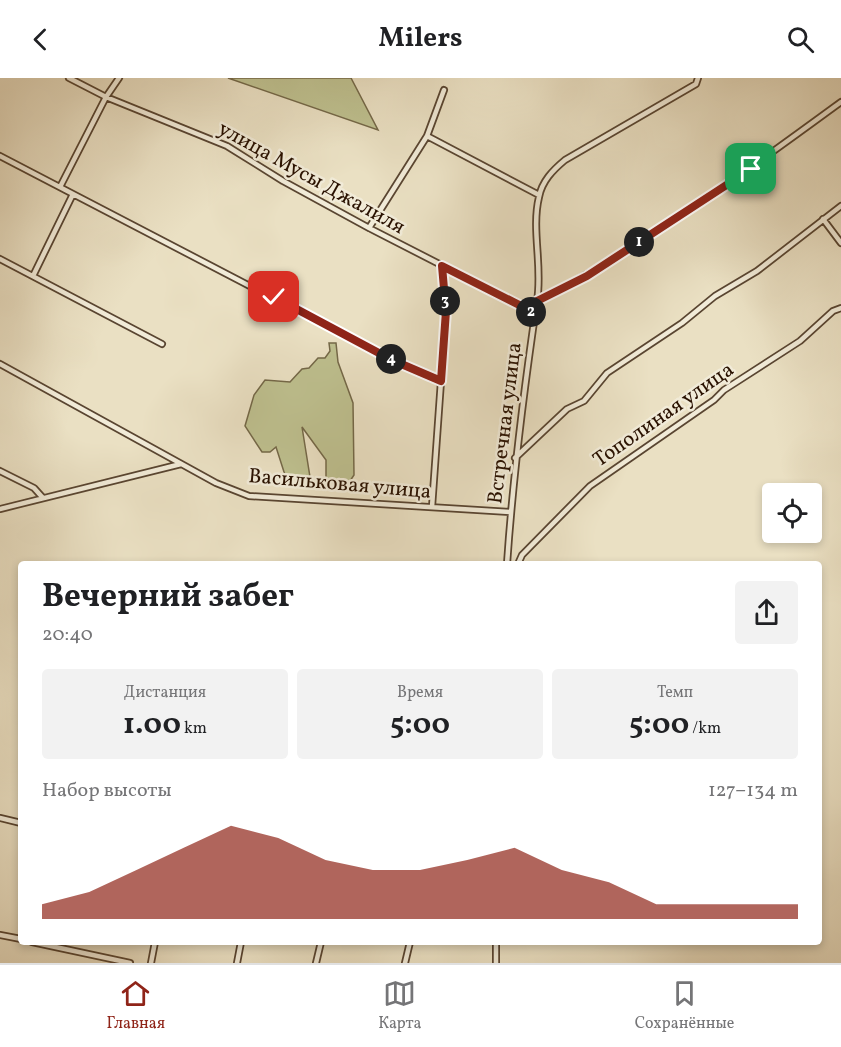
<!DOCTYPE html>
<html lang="ru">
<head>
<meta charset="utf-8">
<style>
  :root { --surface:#fff; --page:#f2f2f2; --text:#202124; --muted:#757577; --line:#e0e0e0; --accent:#8f2418 }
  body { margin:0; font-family:Vollkorn,serif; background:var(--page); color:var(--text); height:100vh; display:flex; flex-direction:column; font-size:22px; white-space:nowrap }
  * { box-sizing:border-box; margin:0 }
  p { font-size:20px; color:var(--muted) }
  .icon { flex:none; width:33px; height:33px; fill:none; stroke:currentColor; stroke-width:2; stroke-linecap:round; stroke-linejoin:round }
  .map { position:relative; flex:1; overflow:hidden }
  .sheet { position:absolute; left:18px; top:483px; width:804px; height:384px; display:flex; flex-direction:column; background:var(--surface); border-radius:6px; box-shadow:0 3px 9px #0003 }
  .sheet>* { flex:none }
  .tools { position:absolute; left:762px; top:405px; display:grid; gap:12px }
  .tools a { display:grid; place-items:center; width:60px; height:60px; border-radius:6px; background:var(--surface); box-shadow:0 3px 9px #0003; font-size:30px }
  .pin { position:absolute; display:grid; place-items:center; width:51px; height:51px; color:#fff; margin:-26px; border-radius:12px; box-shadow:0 3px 9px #0006 }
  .km { position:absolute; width:30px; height:30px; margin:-15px; border-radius:50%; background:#222; color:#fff; font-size:16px; line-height:30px; text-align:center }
  .round { display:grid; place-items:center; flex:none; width:63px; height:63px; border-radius:6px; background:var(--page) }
  .overview { display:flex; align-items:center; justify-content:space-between; height:102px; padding:0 24px }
  h1 { font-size:33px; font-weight:700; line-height:45px }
  .figures { display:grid; grid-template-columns:repeat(3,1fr); gap:9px; height:102px; padding:6px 24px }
  .figures div { display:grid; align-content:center; border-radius:6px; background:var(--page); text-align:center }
  .figures b { font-size:30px; font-weight:700 }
  .figures small { font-size:16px; font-weight:400 }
  .figures p { font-size:16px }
  .chart { height:168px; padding:12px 24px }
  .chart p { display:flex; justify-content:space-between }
  .chart svg { width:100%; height:108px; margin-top:6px; fill:var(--accent); opacity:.7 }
  header { display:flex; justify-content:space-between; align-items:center; height:78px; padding:0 24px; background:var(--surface); font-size:27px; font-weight:700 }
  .dock { display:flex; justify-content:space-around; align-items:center; height:84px; border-top:2px solid var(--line); background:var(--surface); font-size:16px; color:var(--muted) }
  .dock a { display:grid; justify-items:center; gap:3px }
  .dock .active { color:var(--accent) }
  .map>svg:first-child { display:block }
  .green { fill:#bec08f; stroke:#746848; stroke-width:1.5 }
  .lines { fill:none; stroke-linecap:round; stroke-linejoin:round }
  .minor-casing { stroke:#594531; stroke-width:8 }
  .minor { stroke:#f1ebd8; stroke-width:4.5 }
  .route-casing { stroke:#fff; stroke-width:12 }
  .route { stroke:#8f2418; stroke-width:8 }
  .labels { text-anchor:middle; stroke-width:5; stroke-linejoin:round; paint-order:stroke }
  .street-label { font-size:21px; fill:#291100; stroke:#f1ebd8 }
</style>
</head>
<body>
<header><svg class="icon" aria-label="back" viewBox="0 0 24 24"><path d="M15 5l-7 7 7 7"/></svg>Milers<svg class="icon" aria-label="search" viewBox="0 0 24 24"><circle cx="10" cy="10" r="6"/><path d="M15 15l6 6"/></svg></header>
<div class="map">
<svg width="841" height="885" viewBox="0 0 841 885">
  <rect width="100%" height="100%" fill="#eae0c3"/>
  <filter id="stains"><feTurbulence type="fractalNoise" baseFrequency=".00333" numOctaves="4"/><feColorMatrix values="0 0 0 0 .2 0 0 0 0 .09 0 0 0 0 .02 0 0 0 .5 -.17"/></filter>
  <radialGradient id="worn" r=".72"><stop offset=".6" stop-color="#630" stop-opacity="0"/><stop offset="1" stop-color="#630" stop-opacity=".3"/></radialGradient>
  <path class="green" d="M228 0H351L378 52Z
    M329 265H336L338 284 353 325 354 397 346 409 326 403V382L302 349 310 399 285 397 276 369 270 374H262L245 348 254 317 265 302 290 304 302 291 309 290 318 280H325L330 273Z"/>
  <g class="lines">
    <g class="minor-casing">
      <path id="minor" d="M69 0 106 19 227 68 283 103 369 150 535 235
        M427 58 539 117
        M0 78 392 282 441 303
        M60 109 106 19 119 0
        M823 141 841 165
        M369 150 427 58 444 12
        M0 181 162 266
        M33 198 73 116
        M537 223C645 168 744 95 841 24
        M0 286 216 405 249 418 510 434
        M515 380 567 331 584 323 607 295 682 245 715 218 757 193 841 128
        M0 393 34 410 43 420
        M432 429 446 233 442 188
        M0 431 181 386
        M507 486C513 398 524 311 537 223 543 189 531 152 539 119 542 103 553 92 565 82L696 6 698 0
        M518 486 522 477 590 408 714 322 724 312 800 263 833 233 841 230
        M0 740 21 745
        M0 857 21 861
        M32 864 130 885
        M151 885 155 864
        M237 885 241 864
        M316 885 321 864
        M405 885 410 864
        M496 885V864"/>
    </g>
    <use href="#minor" class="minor"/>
  </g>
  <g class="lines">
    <g class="route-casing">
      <path id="route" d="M274 219 392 282 441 303 446 233 442 188 535 235 537 223 587 198 751 91"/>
    </g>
    <use href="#route" class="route"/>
  </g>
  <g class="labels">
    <g class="street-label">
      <text transform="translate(312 99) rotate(29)" y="7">улица Мусы Джалиля</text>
      <text transform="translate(663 336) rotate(-35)" y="7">Тополиная улица</text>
      <text transform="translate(504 345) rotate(-83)" y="7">Встречная улица</text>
      <text transform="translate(340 405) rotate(5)" y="7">Васильковая улица</text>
    </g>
  </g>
  <rect width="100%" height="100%" filter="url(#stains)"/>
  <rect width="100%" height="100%" fill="url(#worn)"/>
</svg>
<div class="tools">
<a><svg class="icon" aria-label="locate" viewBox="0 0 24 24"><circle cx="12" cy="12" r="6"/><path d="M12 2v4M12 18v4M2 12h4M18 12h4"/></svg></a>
</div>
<div class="pin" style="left:751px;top:91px;background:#1e9e55"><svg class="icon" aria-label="arrive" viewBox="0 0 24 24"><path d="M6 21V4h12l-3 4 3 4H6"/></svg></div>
<div class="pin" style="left:274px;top:219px;background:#d93025"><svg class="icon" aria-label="check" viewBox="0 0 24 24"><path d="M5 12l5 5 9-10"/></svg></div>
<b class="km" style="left:639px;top:164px">1</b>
<b class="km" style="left:531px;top:234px">2</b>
<b class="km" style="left:445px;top:223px">3</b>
<b class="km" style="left:391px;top:281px">4</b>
<section class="sheet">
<div class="overview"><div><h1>Вечерний забег</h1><p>20:40</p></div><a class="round"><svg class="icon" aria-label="share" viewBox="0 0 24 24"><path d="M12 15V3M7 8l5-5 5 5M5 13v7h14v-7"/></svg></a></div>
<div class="figures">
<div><p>Дистанция</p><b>1.00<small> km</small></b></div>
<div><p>Время</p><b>5:00</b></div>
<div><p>Темп</p><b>5:00<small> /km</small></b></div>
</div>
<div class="chart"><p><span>Набор высоты</span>127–134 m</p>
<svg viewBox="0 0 160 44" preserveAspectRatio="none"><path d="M0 44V38L10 33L20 24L30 15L40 6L50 11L60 20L70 24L80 24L90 20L100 15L110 24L120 29L130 38L140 38L150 38L160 38V44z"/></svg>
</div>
</section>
</div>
<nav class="dock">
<a class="active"><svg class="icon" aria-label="home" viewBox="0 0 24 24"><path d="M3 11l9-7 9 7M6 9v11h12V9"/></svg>Главная</a>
<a><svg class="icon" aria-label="map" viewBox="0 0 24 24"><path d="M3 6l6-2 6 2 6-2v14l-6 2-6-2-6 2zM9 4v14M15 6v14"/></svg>Карта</a>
<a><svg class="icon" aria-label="saved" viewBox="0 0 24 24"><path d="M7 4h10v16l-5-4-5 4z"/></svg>Сохранённые</a>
</nav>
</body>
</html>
